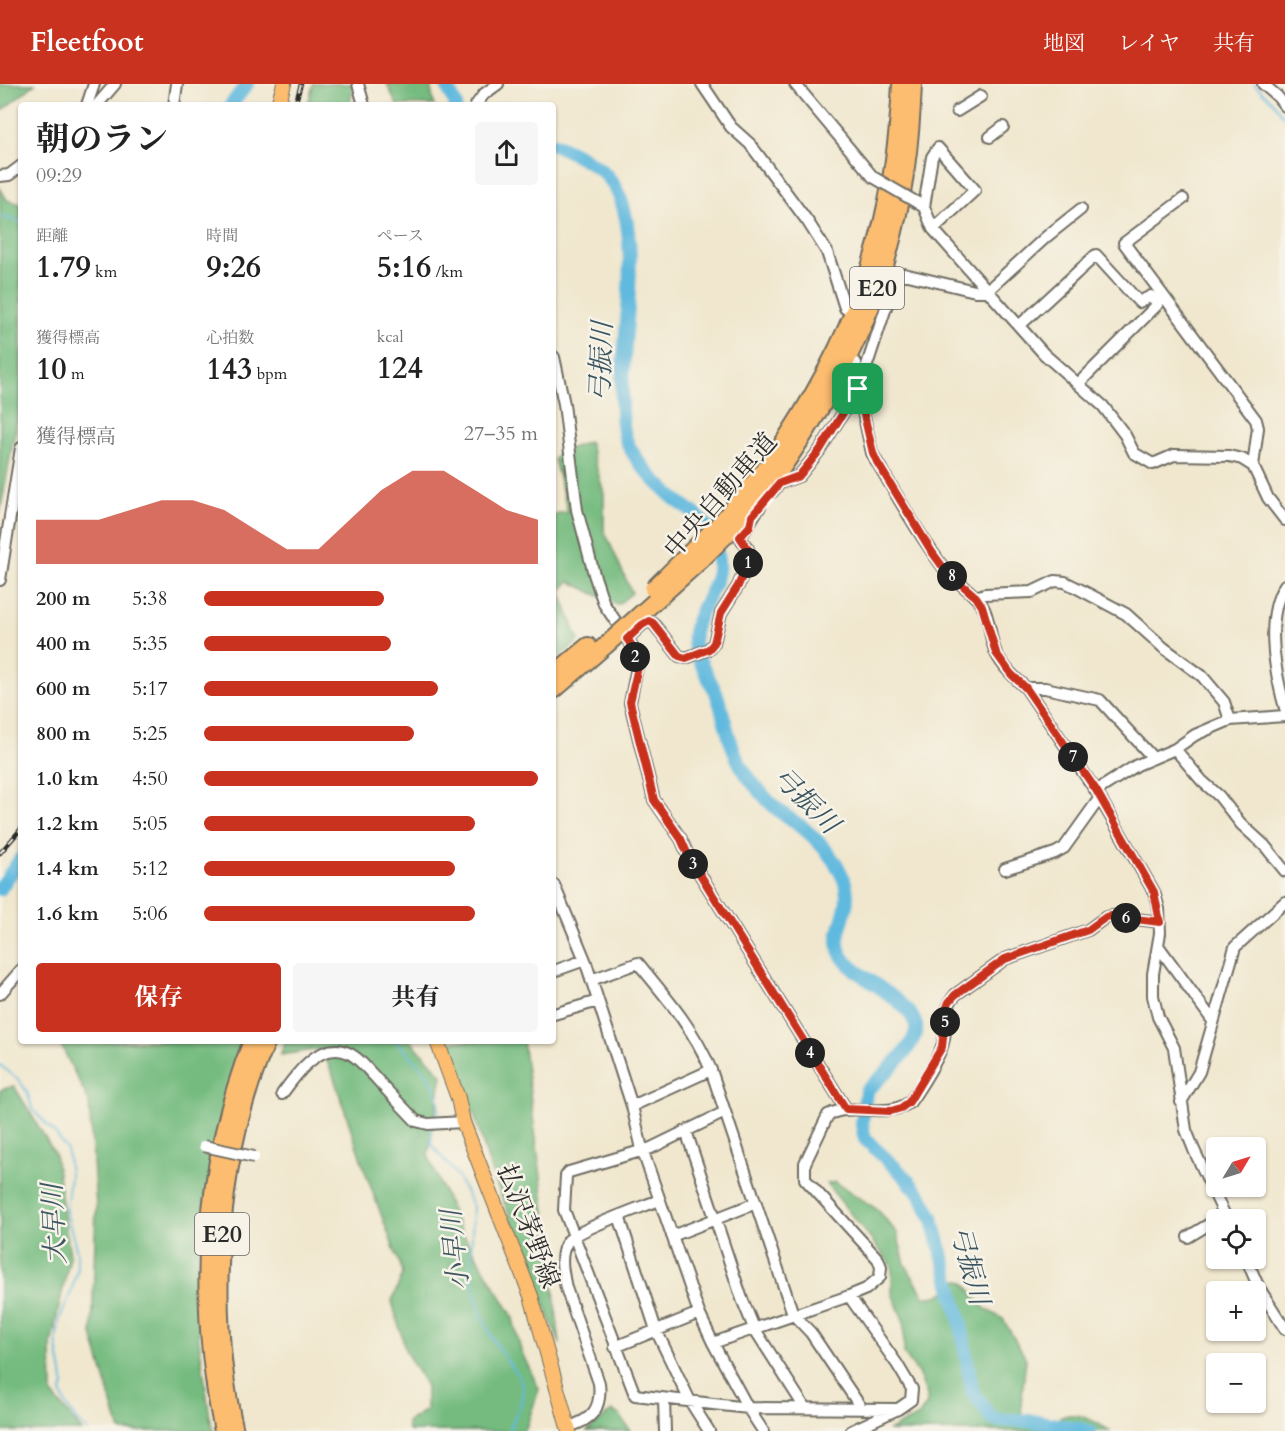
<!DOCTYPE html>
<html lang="ja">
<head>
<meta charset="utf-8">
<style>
  :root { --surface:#fff; --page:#f6f6f6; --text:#222; --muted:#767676; --accent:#c8321e }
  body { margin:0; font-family:Cardo,"Noto Serif JP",serif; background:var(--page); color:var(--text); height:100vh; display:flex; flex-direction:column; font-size:22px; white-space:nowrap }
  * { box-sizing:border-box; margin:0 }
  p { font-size:20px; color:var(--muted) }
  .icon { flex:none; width:33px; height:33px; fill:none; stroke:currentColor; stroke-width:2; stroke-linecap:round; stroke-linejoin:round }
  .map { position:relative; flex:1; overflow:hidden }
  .details { position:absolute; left:18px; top:18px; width:538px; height:942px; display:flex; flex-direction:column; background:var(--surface); border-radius:6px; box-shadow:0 2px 4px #0004 }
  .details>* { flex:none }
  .needle { width:39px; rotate:52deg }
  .fabs { position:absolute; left:1206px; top:1053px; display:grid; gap:12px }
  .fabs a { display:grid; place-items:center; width:60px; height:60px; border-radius:6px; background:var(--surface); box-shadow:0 2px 4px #0004; font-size:30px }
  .pin { position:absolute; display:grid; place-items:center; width:51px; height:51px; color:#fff; margin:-26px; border-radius:12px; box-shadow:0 3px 9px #0006 }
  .km { position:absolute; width:30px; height:30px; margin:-15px; border-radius:50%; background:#222; color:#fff; font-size:16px; line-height:30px; text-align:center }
  .round { display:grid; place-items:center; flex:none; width:63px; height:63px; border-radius:6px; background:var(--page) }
  .overview { display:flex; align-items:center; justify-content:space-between; height:102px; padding:0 18px }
  h1 { font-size:33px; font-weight:700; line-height:45px }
  .metrics { display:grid; grid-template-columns:repeat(3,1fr); gap:9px; height:102px; padding:6px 18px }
  .metrics div { display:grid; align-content:center }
  .metrics b { font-size:30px; font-weight:700 }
  .metrics small { font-size:16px; font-weight:400 }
  .metrics p { font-size:16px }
  .chart { height:168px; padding:12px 18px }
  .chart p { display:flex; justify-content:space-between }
  .chart svg { width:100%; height:108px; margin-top:6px; fill:var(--accent); opacity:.7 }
  .button { display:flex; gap:12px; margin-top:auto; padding:12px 18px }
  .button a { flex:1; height:69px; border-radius:6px; background:var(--accent); color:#fff; font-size:24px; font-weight:700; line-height:69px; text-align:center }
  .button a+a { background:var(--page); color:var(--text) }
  ul { padding:0 18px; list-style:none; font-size:20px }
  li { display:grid; grid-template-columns:96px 72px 1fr; align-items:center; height:45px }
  li i { height:15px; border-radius:8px; background:var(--accent) }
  header { display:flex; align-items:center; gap:36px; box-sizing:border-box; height:84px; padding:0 30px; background:var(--accent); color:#fff }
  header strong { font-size:28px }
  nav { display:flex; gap:33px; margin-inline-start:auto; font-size:21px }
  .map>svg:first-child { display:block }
  .forest { fill:#74bb7f; stroke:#507355; stroke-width:1.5 }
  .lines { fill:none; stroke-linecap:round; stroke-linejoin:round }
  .stream { stroke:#61b9de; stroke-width:2 }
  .river { stroke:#61b9de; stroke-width:14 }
  .minor-casing { stroke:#706d64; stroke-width:14 }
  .major-casing { stroke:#706d64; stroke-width:16 }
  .highway-casing { stroke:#706d64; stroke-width:20 }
  .minor { stroke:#fff; stroke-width:10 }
  .major { stroke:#fcbd6f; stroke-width:14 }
  .highway { stroke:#fcbd6f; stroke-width:16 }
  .rail-casing { stroke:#2b2b2b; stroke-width:4.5 }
  .rail { stroke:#f7f3e8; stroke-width:2; stroke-dasharray:7; stroke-linecap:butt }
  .minor-bridge-casing { stroke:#706d64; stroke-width:14; stroke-linecap:butt }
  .highway-bridge-casing { stroke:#706d64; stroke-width:20; stroke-linecap:butt }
  .minor-bridge { stroke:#fff; stroke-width:10 }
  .highway-bridge { stroke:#fcbd6f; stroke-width:16 }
  .route-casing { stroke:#fff; stroke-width:12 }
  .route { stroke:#c8321e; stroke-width:8 }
  .labels { text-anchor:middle; stroke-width:5; stroke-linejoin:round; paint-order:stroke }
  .shield { fill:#f7f3e8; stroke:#686764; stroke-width:1.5 }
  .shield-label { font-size:24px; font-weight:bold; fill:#2b2b2b }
  .street-label { font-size:26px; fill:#2b2b2b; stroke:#f7f3e8 }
  .water-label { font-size:27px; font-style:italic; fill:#3b5661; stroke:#f7f3e8 }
</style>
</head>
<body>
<header>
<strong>Fleetfoot</strong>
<nav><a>地図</a><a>レイヤ</a><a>共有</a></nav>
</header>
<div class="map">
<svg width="1285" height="1347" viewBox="0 0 1285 1347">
  <rect width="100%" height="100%" fill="#f7f3e8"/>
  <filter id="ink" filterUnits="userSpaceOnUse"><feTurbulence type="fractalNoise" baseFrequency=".0167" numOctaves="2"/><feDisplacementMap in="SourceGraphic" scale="12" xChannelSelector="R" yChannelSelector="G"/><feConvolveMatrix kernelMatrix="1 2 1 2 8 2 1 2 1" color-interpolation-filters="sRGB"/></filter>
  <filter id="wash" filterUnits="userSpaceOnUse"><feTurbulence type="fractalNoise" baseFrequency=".008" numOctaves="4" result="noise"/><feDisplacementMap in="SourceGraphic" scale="24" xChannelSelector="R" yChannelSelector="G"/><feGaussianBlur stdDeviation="1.35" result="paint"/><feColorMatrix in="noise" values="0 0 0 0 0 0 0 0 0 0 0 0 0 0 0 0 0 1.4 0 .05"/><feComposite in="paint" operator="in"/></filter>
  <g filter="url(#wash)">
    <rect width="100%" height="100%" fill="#f0e7ce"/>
    <path class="forest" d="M0 0H35L0 28Z
      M313 0H353L350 21H308Z
      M387 0H430L434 21H397Z
      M0 104 7 116 21 120V314L0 429Z
      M589 358 604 409V446L632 509 617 521 569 497 560 508 579 557 554 577V430L568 428 554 375 558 368Z
      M59 957H242L239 964 211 1080 198 1153 199 1256 210 1334 214 1347H120L92 1250 96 1122 89 1018Z
      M286 957H411L442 991 428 1071 460 1145 512 1231 521 1267 539 1305 525 1347H408L407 1338 426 1326V1302L406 1268 392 1217 403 1189 366 1090 333 991 321 965 280 971Z
      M447 957H523L541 1093 560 1260 490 1083 465 1000Z
      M14 1002 55 1070 70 1172 51 1260 52 1310 82 1347H0V1006Z
      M835 1098 878 1126 897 1149 905 1180 924 1212C940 1216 947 1206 957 1196L964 1198 984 1224 1003 1235 1026 1275 1021 1320 1022 1335 1026 1341C1051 1347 1058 1328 1076 1331 1089 1333 1100 1341 1111 1347H888L919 1332 927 1320V1311L918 1289 904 1270V1238L892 1209V1182L827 1100Z
      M612 1327 620 1331 630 1347H587Z"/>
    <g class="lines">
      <path class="stream" d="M1254 0 1273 18 1285 34
        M0 132 21 138
        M396 957C412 975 439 996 439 1022 439 1027 436 1031 435 1035
        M0 981 18 995 27 1008 33 1026 54 1048 67 1066 70 1091 66 1127 77 1168V1187L71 1208 60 1234 56 1256 64 1302 61 1308C66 1325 75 1335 88 1347
        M432 1044 431 1060 457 1091 473 1123 471 1177 473 1204 481 1230 496 1261 520 1294 523 1306 521 1319 509 1347"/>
      <path class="river" d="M446 0 456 21
        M231 21 247 0
        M554 60C570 67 589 76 603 88 656 136 612 279 624 348 627 367 651 394 666 407 678 419 694 427 705 440 710 445 717 469 718 477 723 505 684 535 696 568 702 584 712 598 718 614 725 634 728 655 737 674 743 688 753 700 763 711 774 725 788 733 802 743 819 757 836 776 844 796 855 825 831 847 840 868 849 892 911 914 916 942 919 961 879 995 866 1007L862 1041 865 1055 903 1091 921 1112 932 1133 960 1236 972 1306 974 1310 992 1335 999 1337 1015 1336 1040 1338 1089 1347
        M0 805 21 774"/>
    </g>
  </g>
  <g filter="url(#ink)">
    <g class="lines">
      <g class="minor-casing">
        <path id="minor" d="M358 0 364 21
          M702 0 731 43 750 60 808 138 827 168 845 224
          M795 0 873 93
          M1263 0 1277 12 1285 22
          M87 21 94 0
          M97 21 115 0
          M174 21 177 0
          M476 21 484 10 498 0
          M957 27 981 12
          M990 53 1003 43
          M0 92 9 91 21 82
          M1183 115 1124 159 1256 336 1258 344 1253 382
          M916 118 924 123 933 145 1019 242 1044 270 1103 322 1125 351 1134 369 1153 380 1174 371 1229 372 1242 375 1253 382 1268 414 1285 436
          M924 123 932 73 938 64 975 106 933 145
          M1019 242 1096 171 1139 218 1151 212 1158 220 1079 299
          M554 273 564 320 577 426 594 490 604 520 631 560 636 573 637 583 630 619 654 716 681 755 688 771 846 1025
          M856 279 858 305 872 369 877 378C898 413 918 450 943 483 954 497 972 506 982 521 991 536 989 554 996 569 1003 583 1015 594 1026 604L1096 707 1154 808 1159 825 1160 849 1153 890V912L1158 933 1174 964 1186 1046 1194 1066 1227 1136
          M858 295 866 284 896 193 904 190 975 207H987L1046 153 1081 125
          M772 408 780 399 799 392 820 366 858 305
          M0 496 21 364
          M1285 501C1264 534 1275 588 1285 624
          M976 513 985 510 1032 508 1055 497 1065 498 1079 505 1126 530 1164 564 1202 592 1224 618 1230 636
          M627 555 642 541 649 537 653 539 679 572 686 574 709 565 714 559 721 529 738 502 748 479V465L740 453C749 443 752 432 760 423
          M1026 604H1045L1100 616 1153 674
          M1175 665 1202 697 1219 712 1241 740 1265 762 1285 787
          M1096 707 1137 681 1175 665 1195 651 1230 636 1285 632
          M1005 785 1055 769 1064 764 1099 715
          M554 801 585 876 632 1022 642 1065 699 1229 713 1259 748 1324 763 1347
          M1159 863 1213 937
          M554 887 585 876
          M591 896 638 879C666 913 694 945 711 986L793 1230 811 1249 862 1325
          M0 910 21 886
          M554 930 598 917
          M282 1010C295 992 317 960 343 967 356 970 366 984 375 993 388 1008 402 1022 416 1037L428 1040 463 1038
          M1181 1018 1199 988 1235 863 1285 818
          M632 1022 711 986
          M725 1028 651 1064 569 1088 566 1092 564 1126 635 1311 748 1324 898 1325
          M686 1047 742 1215 754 1244 805 1324
          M619 1132 656 1246 690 1317 709 1347
          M672 1152 756 1119
          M1188 1153 1216 1136
          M1246 1174 1259 1204 1285 1245
          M849 1212 897 1280 912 1305 911 1316 898 1325 851 1347
          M713 1259 849 1212 866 1205 880 1193 881 1183 878 1175 805 1095V1079L828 1031C854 1017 885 1036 910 1018 921 1002 933 984 941 965 949 947 941 927 955 911L1005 875 1088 846 1106 833 1111 832 1160 838
          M615 1263 699 1229
          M664 1315 665 1347
          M568 1343C592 1336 602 1325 599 1299L566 1204C563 1189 558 1170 568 1157 577 1146 642 1123 659 1116"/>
      </g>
      <g class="major-casing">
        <path id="major" d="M278 21 284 0
          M437 957 458 1014 463 1038 531 1212 569 1347"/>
      </g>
      <g class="highway-casing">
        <path id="highway" d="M769 380C854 257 894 150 901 0
          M780 387C826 320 868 247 889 167 904 113 911 56 913 0
          M554 590 588 562
          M554 606 605 562
          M223 1347C196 1217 203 1081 252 957
          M235 1347C207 1227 217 1070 267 957"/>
      </g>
      <use href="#minor" class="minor"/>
      <use href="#major" class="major"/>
      <use href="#highway" class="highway"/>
      <g class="rail-casing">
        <path id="rail" d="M295 21 301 0
          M0 769 21 745"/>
      </g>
      <use href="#rail" class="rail"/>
      <g class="minor-bridge-casing">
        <path id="minor-bridge" d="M873 93 916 118
          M204 1062 254 1073"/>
      </g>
      <g class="highway-bridge-casing">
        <path id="highway-bridge" d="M653 505 722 437 769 380
          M605 562 701 476 732 445 780 387"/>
      </g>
      <use href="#minor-bridge" class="minor-bridge"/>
      <use href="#highway-bridge" class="highway-bridge"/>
    </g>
  </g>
  <g class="lines" filter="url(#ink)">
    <g class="route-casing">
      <path id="route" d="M858 305 873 369 877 378 932 468 945 486 976 513 982 522 996 569 1011 590 1026 604 1096 706 1154 808 1160 838 1111 832 1106 833 1088 846 1005 875 955 911 949 918 946 926 942 963 909 1018 901 1024 891 1027 846 1025 688 771 681 755 654 716 630 618 638 583 631 560 627 555 642 541 649 537 653 539 679 572 686 574 709 565 714 559 721 529 738 502 748 479V465L740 453 750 442 752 432 780 399 799 392 820 366Z"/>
    </g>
    <use href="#route" class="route"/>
  </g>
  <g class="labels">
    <g class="shield">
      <rect x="850" y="183" width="54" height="42" rx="4.5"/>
      <rect x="195" y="1129" width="54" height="42" rx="4.5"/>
    </g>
    <g class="shield-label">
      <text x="877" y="212">E20</text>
      <text x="222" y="1158">E20</text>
    </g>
    <g class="street-label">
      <text transform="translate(720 411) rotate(-49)" y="9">中央自動車道</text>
      <text transform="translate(529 1142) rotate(69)" y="9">払沢茅野線</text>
    </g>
    <g class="water-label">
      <text transform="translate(601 278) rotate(-88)" y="9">弓振川</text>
      <text transform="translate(806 716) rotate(45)" y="9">弓振川</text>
      <text transform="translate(54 1140) rotate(-93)" y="9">大早川</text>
      <text transform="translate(455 1166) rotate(-96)" y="9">小早川</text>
      <text transform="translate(970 1181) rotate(75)" y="9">弓振川</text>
    </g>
  </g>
</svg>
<div class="fabs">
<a><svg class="needle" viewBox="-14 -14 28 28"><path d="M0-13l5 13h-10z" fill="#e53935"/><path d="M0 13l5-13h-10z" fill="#767676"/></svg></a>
<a><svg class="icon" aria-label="locate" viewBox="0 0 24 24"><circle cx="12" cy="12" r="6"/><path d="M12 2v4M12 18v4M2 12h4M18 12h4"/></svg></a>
<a>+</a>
<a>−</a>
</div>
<div class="pin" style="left:858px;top:305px;background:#1e9e55"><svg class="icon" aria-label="arrive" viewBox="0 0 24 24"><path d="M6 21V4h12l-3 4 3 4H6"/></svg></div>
<b class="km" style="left:748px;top:479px">1</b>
<b class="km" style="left:635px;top:573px">2</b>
<b class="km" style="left:693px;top:780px">3</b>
<b class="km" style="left:810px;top:969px">4</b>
<b class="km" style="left:945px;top:938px">5</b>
<b class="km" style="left:1126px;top:834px">6</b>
<b class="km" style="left:1073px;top:673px">7</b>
<b class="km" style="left:952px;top:492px">8</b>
<section class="details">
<div class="overview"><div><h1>朝のラン</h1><p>09:29</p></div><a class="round"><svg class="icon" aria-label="share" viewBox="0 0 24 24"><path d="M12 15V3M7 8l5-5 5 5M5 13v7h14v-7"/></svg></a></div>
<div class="metrics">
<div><p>距離</p><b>1.79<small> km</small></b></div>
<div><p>時間</p><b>9:26</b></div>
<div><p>ペース</p><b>5:16<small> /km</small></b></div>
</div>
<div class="metrics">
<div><p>獲得標高</p><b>10<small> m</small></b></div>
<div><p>心拍数</p><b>143<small> bpm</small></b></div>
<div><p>kcal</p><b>124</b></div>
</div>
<div class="chart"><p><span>獲得標高</span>27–35 m</p>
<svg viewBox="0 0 160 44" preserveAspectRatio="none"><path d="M0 44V26L10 26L20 26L30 22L40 18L50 18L60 22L70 30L80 38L90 38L100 26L110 14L120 6L130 6L140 14L150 22L160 26V44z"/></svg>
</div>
<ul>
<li><b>200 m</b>5:38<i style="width:54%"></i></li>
<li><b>400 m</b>5:35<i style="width:56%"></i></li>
<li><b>600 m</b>5:17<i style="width:70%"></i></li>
<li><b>800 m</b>5:25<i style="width:63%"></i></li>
<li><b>1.0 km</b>4:50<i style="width:100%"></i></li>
<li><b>1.2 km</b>5:05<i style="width:81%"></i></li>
<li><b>1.4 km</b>5:12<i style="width:75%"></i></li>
<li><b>1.6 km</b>5:06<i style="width:81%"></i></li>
</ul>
<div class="button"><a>保存</a><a>共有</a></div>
</section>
</div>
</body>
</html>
